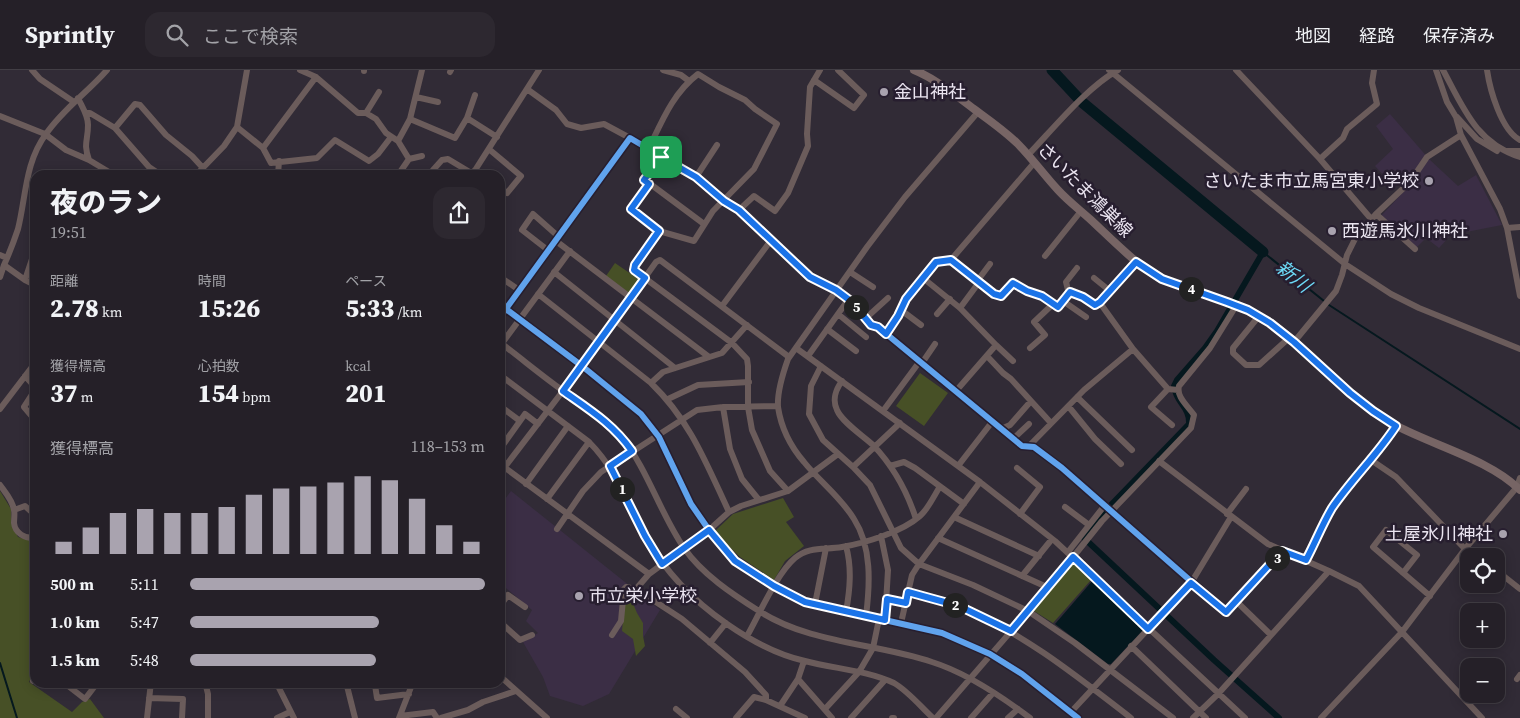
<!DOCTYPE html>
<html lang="ja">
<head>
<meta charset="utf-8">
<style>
  :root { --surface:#252028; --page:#2d2830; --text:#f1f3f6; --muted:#a3a3a8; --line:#423e45; --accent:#a9a3af }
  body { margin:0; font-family:"Source Serif 4","Noto Sans JP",serif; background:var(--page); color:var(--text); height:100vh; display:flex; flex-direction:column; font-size:19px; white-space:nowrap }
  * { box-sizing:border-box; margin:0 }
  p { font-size:16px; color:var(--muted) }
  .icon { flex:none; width:28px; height:28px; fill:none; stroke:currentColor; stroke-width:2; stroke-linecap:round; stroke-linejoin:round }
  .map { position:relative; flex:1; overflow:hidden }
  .details { position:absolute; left:30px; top:100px; width:475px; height:518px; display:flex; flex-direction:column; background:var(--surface); border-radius:15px; box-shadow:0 2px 12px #0003,0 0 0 1px var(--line) }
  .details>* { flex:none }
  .tools { position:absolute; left:1460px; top:478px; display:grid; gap:10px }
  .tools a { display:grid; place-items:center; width:45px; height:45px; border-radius:10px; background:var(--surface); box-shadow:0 2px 12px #0003,0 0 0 1px var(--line); font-size:25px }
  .pin { position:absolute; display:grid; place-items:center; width:42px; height:42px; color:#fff; margin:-21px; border-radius:10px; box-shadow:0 2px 8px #0006 }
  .km { position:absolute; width:25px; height:25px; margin:-12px; border-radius:50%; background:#222; color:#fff; font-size:14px; line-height:25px; text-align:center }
  .round { display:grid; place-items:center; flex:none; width:52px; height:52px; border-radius:15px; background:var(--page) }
  .overview { display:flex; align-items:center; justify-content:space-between; height:85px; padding:0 20px }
  h1 { font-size:28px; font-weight:800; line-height:38px }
  .figures { display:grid; grid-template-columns:repeat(3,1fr); gap:8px; height:85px; padding:5px 20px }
  .figures div { display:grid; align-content:center }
  .figures b { font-size:25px; font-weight:800 }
  .figures small { font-size:14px; font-weight:400 }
  .figures p { font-size:14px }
  .chart { height:140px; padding:10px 20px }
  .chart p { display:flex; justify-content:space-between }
  .chart svg { width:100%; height:90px; margin-top:5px; stroke:var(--accent); stroke-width:6 }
  ul { padding:0 20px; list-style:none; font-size:16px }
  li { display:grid; grid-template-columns:80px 60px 1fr; align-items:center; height:38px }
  li i { height:12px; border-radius:6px; background:var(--accent) }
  header { display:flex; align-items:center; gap:30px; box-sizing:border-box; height:70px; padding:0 25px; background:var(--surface); border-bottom:1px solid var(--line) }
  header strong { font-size:24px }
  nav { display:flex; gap:28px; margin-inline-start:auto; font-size:18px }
  .search { width:350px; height:45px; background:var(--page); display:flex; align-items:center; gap:12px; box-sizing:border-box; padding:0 18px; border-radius:15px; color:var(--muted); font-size:19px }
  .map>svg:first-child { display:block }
  .built { fill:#3b2e45 }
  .green { fill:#475026 }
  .water { fill:#05181e }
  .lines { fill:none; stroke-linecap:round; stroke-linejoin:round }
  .stream { stroke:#05181e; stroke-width:2 }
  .canal { stroke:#05181e; stroke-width:6 }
  .river { stroke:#05181e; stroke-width:11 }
  .minor { stroke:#6b5c5b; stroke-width:6 }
  .major { stroke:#776565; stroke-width:8 }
  .cycleway-casing { stroke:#271e2f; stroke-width:9 }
  .cycleway { stroke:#60a3ed; stroke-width:6 }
  .route-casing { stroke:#fff; stroke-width:10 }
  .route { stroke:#1a73e8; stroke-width:6 }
  .poi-dot { fill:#a9a3af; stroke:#271e2f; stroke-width:2 }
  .labels { text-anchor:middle; stroke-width:5; stroke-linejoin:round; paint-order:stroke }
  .poi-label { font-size:18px; fill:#eae4f0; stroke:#271e2f; text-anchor:start }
  .street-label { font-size:18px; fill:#eae4f0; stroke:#271e2f }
  .water-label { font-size:19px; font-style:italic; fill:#6ddbf8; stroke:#271e2f }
</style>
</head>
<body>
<header>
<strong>Sprintly</strong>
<div class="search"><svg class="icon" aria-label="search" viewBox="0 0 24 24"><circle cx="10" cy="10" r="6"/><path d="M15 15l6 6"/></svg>ここで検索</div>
<nav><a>地図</a><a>経路</a><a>保存済み</a></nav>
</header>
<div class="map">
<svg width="1520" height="648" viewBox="0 0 1520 648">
  <rect width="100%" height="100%" fill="#312b36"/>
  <path class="built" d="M1390 44 1429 89 1458 116 1476 105 1502 155 1451 165 1439 178 1426 168 1416 178 1380 147 1409 116 1394 100 1385 107 1375 96 1393 79 1376 56Z
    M511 421 660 540 609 624 583 636 550 626 543 607 523 572 538 563 526 551 532 540 500 513V436Z"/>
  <path class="green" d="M615 193 631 204 633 203 640 207V210L629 223 606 206Z
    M920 303 948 323 924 356 896 336Z
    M0 421 11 439 12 455 18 467 35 472V599L29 612 72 642 82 632 90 629 104 648H0Z
    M783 428 794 447 786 452 804 476 785 491 774 510 740 487 714 462 733 444Z
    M1071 493H1074L1091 510 1053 553 1034 541 1033 538Z
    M627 523 629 524 637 543 643 553V566L645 576 636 586 633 569 622 561 625 524Z"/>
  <path class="water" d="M1093 510 1144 557 1143 560 1111 594H1108L1055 554Z"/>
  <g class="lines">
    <path class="stream" d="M1263 182 1329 235 1520 359
      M0 593 17 648"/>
    <path class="canal" d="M1263 182 1217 261 1205 278 1177 310 1174 316C1176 334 1190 336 1189 354L1108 438 1084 468 1214 590 1279 648"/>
    <path class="river" d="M1052 0 1079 29
      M1083 33 1263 182"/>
    <path class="minor" d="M32 0 40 9 74 32
      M300 0 316 7 358 43H366L376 49 386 63 398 71 409 89
      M663 0 681 5 689 11
      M1109 0 1345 194 1391 224 1419 238 1520 279
      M1236 0 1320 89 1372 150
      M1436 0 1447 32 1456 47 1461 65 1500 139 1507 158 1520 226
      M1443 0C1463 37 1476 73 1520 87
      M1487 0C1490 20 1501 60 1520 70
      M364 1V0
      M450 2 451 0
      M814 10 854 38 864 25 838 0
      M527 19 556 40 567 54 581 58 604 54 630 68
      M416 27 438 32
      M78 28C82 37 88 45 88 55 88 71 83 73 89 90
      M86 43H90L115 58 149 97 161 105
      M366 43 379 22
      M0 46 45 64 66 80 89 90 114 105
      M1457 47 1477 69 1497 81
      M467 48 497 67
      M410 49 455 68 467 48 475 25
      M237 57 263 78 271 93 317 88 335 70 369 91 378 84 391 67
      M115 58 135 34 140 35 166 65 192 86 203 98
      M398 71 410 49 422 0
      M263 78 316 7
      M649 78C662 51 673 23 698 4L719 17 745 30 755 39 777 54 754 99 713 141 694 171 659 161 635 195 634 200 732 273 747 289 748 296V337L752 360 770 401 788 421
      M490 80 521 106 507 123 500 118
      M1506 81H1520
      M1028 85C1053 59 1087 17 1118 0
      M1320 89 1343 68 1347 59 1377 34 1372 13 1374 0
      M475 100 481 105
      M196 105 224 76 237 57 247 0
      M278 105 279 91
      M398 105 409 89 422 86
      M436 105 433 100 442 90 448 89 473 104
      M472 105 539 0
      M696 107 717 75
      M649 113 644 110 661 87
      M739 140 754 126 775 141 788 123 808 76 807 64 810 17 820 0
      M1376 144 1415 179
      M1507 158 1520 157
      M659 161 631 139 649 113 704 154
      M556 171 709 287
      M549 181 522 160 533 144 559 167
      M0 185 7 188
      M1045 186 1081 141
      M951 190 994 223 1001 227 1013 213 1027 221 1042 225 1058 237 1070 222 1083 227 1095 235 1100 233
      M1136 191 1100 233 1133 279 1168 319 1178 320
      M554 202 675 298
      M850 202 873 217
      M0 207 4 195
      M500 207 519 220
      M923 208 960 238 996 275 956 321
      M1094 208 1110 221
      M25 210 35 180
      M978 210 990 194
      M35 215 25 210 4 195C9 184 14 171 18 159 26 127 25 92 46 64 63 39 88 22 107 0
      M538 224 651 313C691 352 706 393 729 442
      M1069 224 1066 212 1077 198
      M1063 231 1086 247
      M722 236 772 169
      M960 238 980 211
      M506 239 582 296 641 344 659 367 691 434 709 460 735 491 774 516 805 532 942 563 990 584 1022 604 1078 648
      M901 240 921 255
      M838 244 866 267
      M937 244 950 229
      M1259 246 1233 278V283L1246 295H1259L1289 268
      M500 247 630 68 696 107 724 131 739 140 810 207 836 220 852 232 871 255 878 257 1022 376 1034 377 1062 398 1226 542 1282 481
      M866 248 888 228
      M827 259 856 281
      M886 264 898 246 906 229 936 192 950 191 1034 93
      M1294 272 1336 221 1342 205 1347 185 1355 169 1376 144 1410 112 1427 87 1461 65
      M502 274C522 289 541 305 562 320 582 335 605 347 621 366 648 400 660 443 684 478 702 504 732 524 759 541 810 574 876 573 932 592 967 603 1001 626 1030 648
      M996 275 1013 291
      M500 276 570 181
      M796 278 980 412 1055 471 1245 648
      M1030 278 1045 265 1034 252 1053 234
      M808 286 848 230
      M987 286 1003 303 1011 309 1051 353
      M922 293 935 274
      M821 296 811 316 809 344 823 370 853 397 870 415 901 478 919 494 973 515 1028 541 1075 573 1173 648
      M500 305 589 372C617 400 627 433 645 466 666 503 692 530 727 554 750 570 778 585 805 591 835 599 866 600 894 613 908 621 921 637 933 648
      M25 306 35 317
      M842 311C836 319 832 330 837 340 842 352 862 365 873 375 893 396 907 421 916 449
      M651 313 663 302 722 283 747 255
      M1168 319 1151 337 1172 355
      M35 320 24 337 35 350
      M1077 327 1132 380
      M668 329 698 315 749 312
      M500 336 520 351
      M723 337 730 379 742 409 759 430
      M1069 337 1095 369 1121 394
      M0 339 35 293
      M883 341 920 291
      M1001 359 1010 355 1031 331
      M1013 369 1029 354
      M1028 377 1084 320 1133 279
      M500 379 525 344 538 354
      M1371 390 1396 407 1465 479 1476 486
      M1159 391 1268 474 1329 501 1359 516 1482 648
      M500 394 649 504
      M890 396 904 392 915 398 964 434
      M958 396 992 352
      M853 397 900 353
      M504 398 582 296 656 192 660 190 789 287
      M1017 398 1040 417 1020 444
      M526 414 568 356
      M0 415C5 422 13 431 14 440 15 444 14 449 14 453 15 463 25 469 35 468
      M547 429 589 372
      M1065 437 1089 455
      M14 440 25 436 35 445
      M1227 444 1246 419
      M954 447 1039 486
      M557 459 583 421 601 402 697 340 723 337 778 336
      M881 466 888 500 885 550
      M938 468 1049 518
      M1068 482 1105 435
      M1306 490C1315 473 1322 455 1332 438 1352 409 1377 385 1397 356
      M1496 500 1520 519
      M1403 503 1417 485 1386 460 1373 477 1430 526
      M1022 506 1052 469
      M636 519 649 504 709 460 729 442 741 436 788 421 838 384
      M908 522C925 527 944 530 960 536 1023 563 1078 607 1131 648
      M887 529 906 533
      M1236 531 1271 565
      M815 534 826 478
      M500 536 508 525 525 537
      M846 542C850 519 852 498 846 476
      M866 546C870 514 872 477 854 449 840 426 820 412 804 392 791 377 781 357 778 337 777 322 783 303 788 289L867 177 905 127 978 42
      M500 552 520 570 532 565
      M901 553 912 505 919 494 980 412
      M612 565 621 551 624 519 626 517 636 519 682 549 745 602 766 625V630
      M747 566C759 545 777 503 795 488 809 476 825 480 842 477 865 473 902 462 920 446 928 439 934 426 939 418
      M710 573 726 553
      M1131 576 1206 648
      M500 606 547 648
      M798 609 832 648
      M1517 609 1520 605
      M33 611 35 605
      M63 612 85 629 98 612
      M205 612 208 624V648
      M276 612 294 648
      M346 612 355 648
      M390 612 375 615 377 628 409 624
      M149 628 183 629 182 648
      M780 636 798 609 804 591
      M676 639 687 648
      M825 639 859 602 873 578 879 549
      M1071 642 1191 513 1231 447
      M400 646 433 642 437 648
      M147 648 151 612
      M277 648 290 642
      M399 648 413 612
      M441 648 468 640 483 632 516 621
      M736 648 754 627 766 630 805 648
      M851 648 885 610
      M892 648H894
      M936 648 1045 522 1102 451 1191 358 1194 345C1188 336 1176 327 1179 316L1210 278 1236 236
      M971 648 993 623
      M1008 648 1018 639
      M1193 648 1218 624 1329 501
      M1321 648 1402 562 1465 479 1517 417 1520 408"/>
    <path class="major" d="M914 0C936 9 955 25 974 39 989 50 1005 61 1018 74 1032 88 1044 105 1058 120 1068 131 1080 140 1091 150 1107 165 1122 180 1138 193 1171 219 1212 223 1249 241 1306 268 1341 326 1397 356 1435 376 1490 390 1520 420"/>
    <g class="cycleway-casing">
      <path id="cycleway" d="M506 239 582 296 641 344 659 367 691 434 709 460 735 491 774 516 805 532 942 563 990 584 1022 604 1078 648
        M500 247 630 68 696 107 724 131 739 140 810 207 836 220 852 232 871 255 878 257 1022 376 1034 377 1062 398 1226 542 1282 481"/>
    </g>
    <use href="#cycleway" class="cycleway"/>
  </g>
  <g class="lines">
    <g class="route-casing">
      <path id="route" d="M661 87 696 107 724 131 739 140 810 207 836 220 852 232 871 255 878 257 886 264 898 246 906 229 936 192 951 190 994 224 1001 226 1013 213 1027 221 1042 226 1058 237 1070 222 1083 227 1095 235 1100 232 1136 192 1162 209 1227 232 1248 240 1270 253 1294 272 1350 323 1373 341 1396 356C1377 385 1352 409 1332 438 1322 455 1315 473 1306 490L1282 481 1226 542 1191 513 1148 559 1073 487 1011 561 959 536 908 522 906 533 887 529 885 550 805 532 774 516 735 491 709 460 662 494 645 466 610 396 632 381C613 354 590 340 563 321L645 208 634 200 635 195 659 161 631 139 649 114 644 110Z"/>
    </g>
    <use href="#route" class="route"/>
  </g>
  <g class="poi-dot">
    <circle cx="884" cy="22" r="5"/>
    <circle cx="1429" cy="111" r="5"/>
    <circle cx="1332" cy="161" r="5"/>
    <circle cx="1503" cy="464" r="5"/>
    <circle cx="579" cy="526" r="5"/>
  </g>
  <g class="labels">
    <g class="poi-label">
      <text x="894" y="28">金山神社</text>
      <text x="1419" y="117" text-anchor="end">さいたま市立馬宮東小学校</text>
      <text x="1342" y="167">西遊馬氷川神社</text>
      <text x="1493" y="470" text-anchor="end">土屋氷川神社</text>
      <text x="589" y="532">市立栄小学校</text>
    </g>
    <g class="street-label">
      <text transform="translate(1085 120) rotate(45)" y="6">さいたま鴻巣線</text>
    </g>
    <g class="water-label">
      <text transform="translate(1294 206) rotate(39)" y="7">新川</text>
    </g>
  </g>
</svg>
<div class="tools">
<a><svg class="icon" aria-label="locate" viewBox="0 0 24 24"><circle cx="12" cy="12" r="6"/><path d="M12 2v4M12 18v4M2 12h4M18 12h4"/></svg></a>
<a>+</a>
<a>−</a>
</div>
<div class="pin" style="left:661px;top:87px;background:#1e9e55"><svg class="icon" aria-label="arrive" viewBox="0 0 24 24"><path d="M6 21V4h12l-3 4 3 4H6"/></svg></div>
<b class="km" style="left:622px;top:419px">1</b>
<b class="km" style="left:955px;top:535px">2</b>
<b class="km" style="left:1277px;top:488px">3</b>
<b class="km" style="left:1191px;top:219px">4</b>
<b class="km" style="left:856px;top:237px">5</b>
<section class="details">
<div class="overview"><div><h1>夜のラン</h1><p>19:51</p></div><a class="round"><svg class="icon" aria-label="share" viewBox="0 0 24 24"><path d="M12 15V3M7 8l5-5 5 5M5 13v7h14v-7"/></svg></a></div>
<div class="figures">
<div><p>距離</p><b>2.78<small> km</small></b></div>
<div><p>時間</p><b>15:26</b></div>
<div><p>ペース</p><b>5:33<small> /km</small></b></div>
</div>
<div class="figures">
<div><p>獲得標高</p><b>37<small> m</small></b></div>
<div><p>心拍数</p><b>154<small> bpm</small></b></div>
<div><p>kcal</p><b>201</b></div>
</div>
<div class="chart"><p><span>獲得標高</span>118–153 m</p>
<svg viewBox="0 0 160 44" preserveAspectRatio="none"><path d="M5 44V38M15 44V31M25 44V24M35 44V22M45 44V24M55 44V24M65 44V21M75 44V15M85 44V12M95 44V11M105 44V9M115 44V6M125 44V8M135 44V17M145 44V30M155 44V38"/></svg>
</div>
<ul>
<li><b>500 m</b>5:11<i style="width:100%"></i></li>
<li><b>1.0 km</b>5:47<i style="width:64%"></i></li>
<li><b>1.5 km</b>5:48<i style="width:63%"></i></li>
</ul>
</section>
</div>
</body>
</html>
